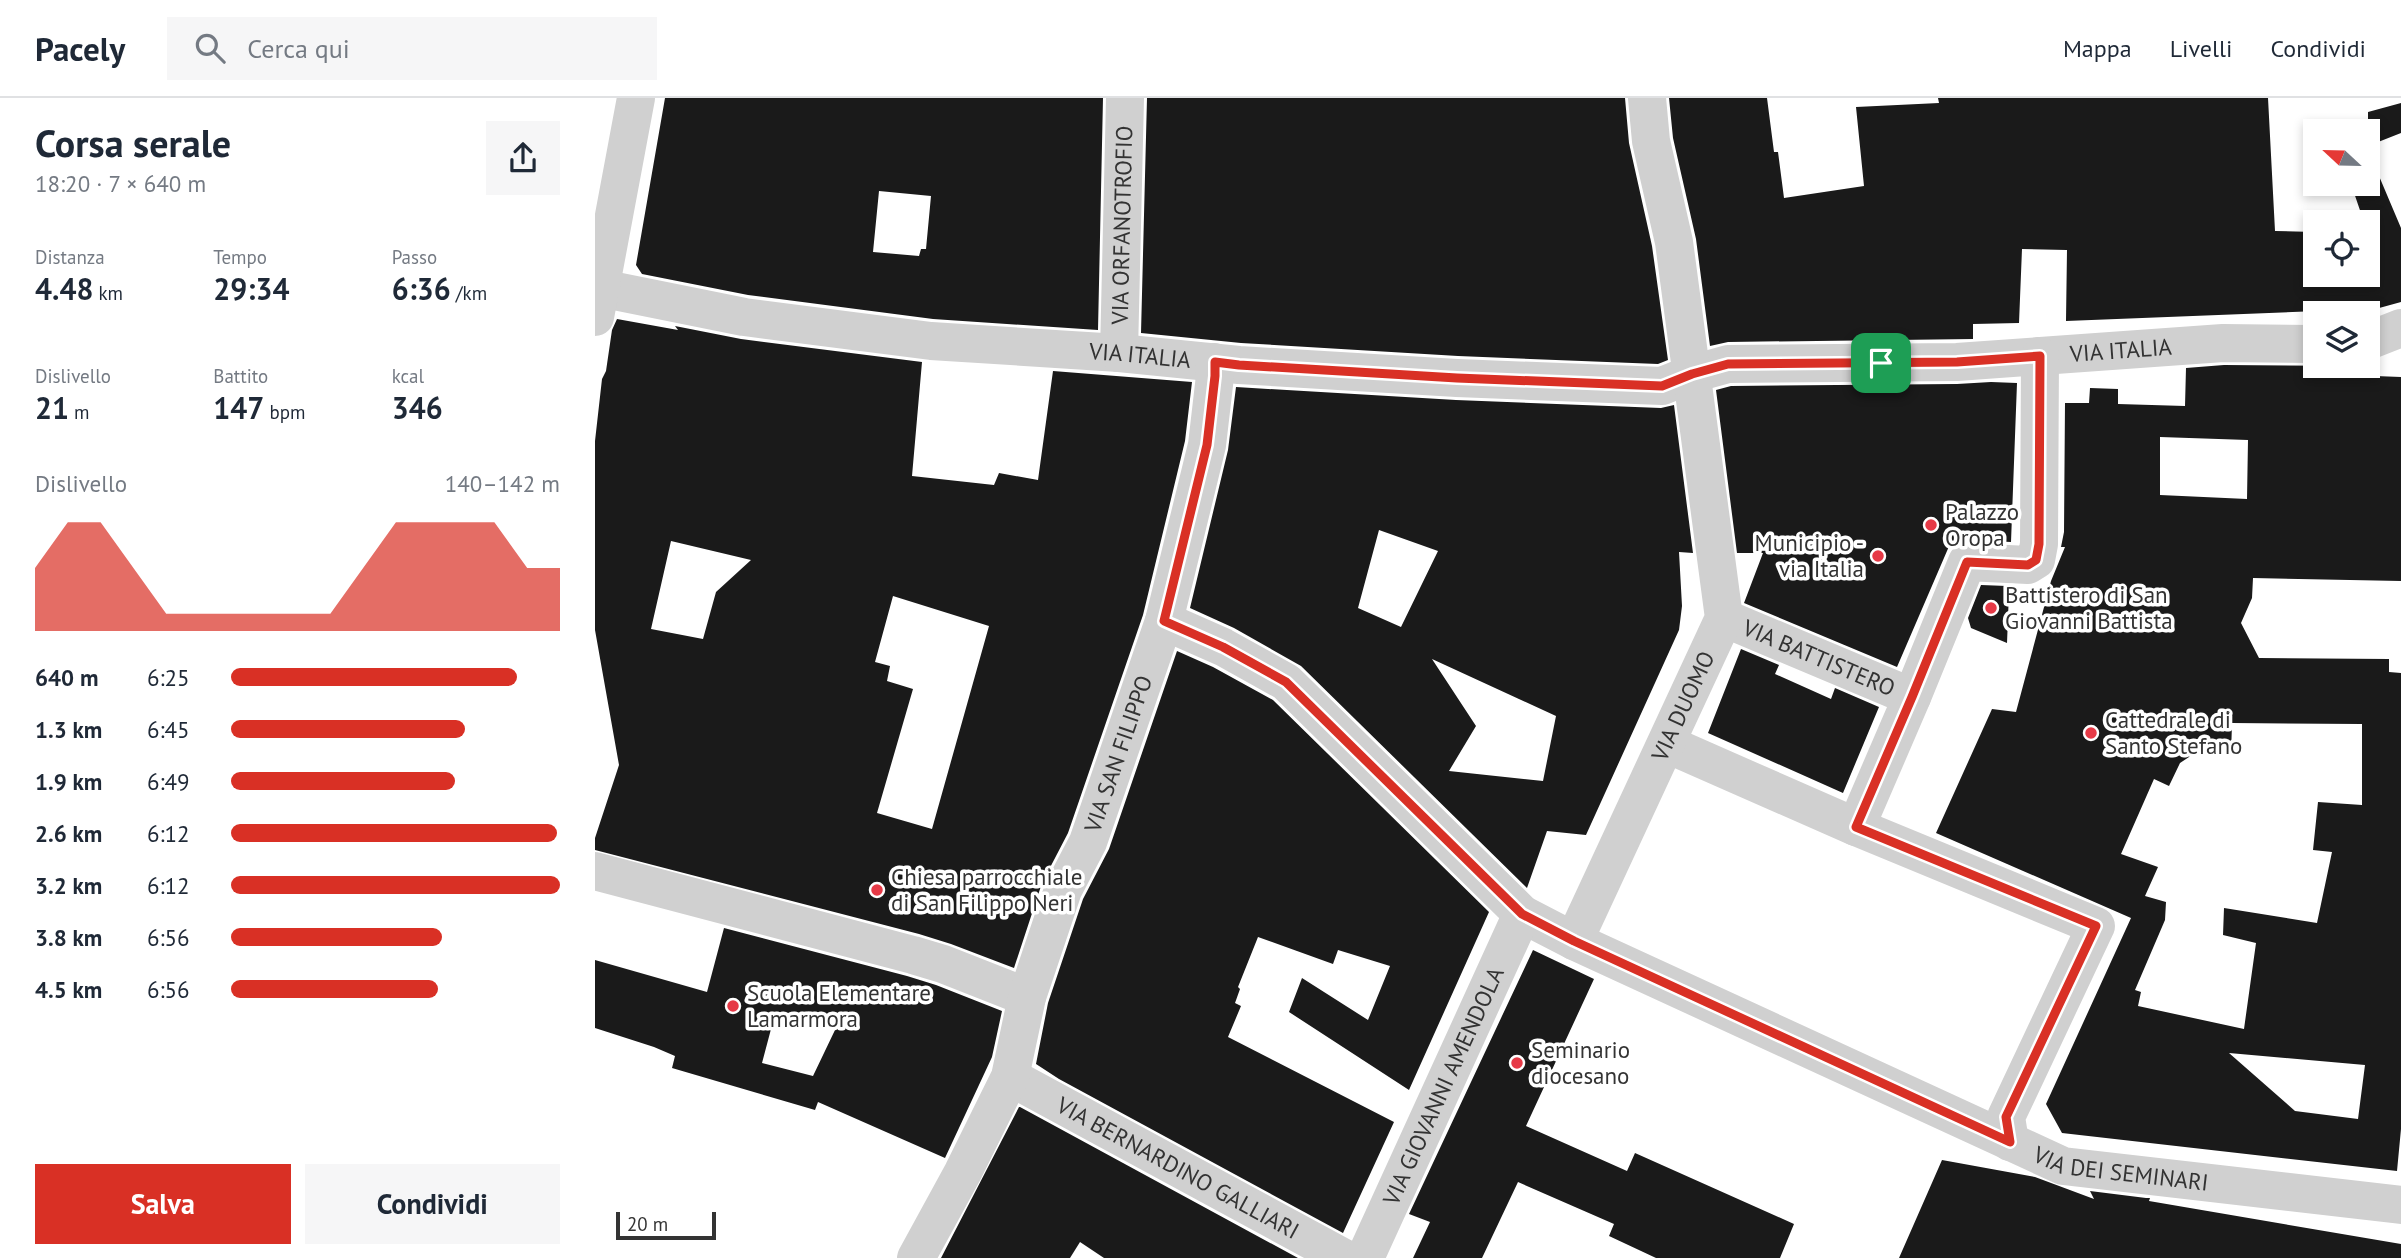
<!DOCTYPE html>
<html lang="it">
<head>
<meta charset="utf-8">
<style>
  :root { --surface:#fff; --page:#f6f6f7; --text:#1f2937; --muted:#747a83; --line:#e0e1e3; --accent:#d93025 }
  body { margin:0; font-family:"PT Sans",sans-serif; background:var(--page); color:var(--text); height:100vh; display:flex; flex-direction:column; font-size:26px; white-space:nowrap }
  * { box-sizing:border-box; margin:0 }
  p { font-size:23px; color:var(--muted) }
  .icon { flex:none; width:38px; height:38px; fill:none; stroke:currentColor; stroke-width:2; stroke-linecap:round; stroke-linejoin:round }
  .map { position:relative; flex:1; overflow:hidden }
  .drawer { display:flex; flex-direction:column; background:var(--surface); width:595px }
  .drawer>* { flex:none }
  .needle { width:46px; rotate:292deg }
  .controls { position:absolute; left:1708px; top:21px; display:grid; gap:14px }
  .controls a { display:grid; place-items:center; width:77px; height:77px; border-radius:0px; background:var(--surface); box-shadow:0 4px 10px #0003; font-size:35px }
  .scale { position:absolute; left:21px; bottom:18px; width:100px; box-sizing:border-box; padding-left:7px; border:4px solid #333; border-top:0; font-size:19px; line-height:24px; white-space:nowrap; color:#333; -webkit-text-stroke:5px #fff; paint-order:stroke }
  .pin { position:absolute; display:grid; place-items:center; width:60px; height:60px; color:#fff; margin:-30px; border-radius:14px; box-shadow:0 4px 10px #0006 }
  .round { display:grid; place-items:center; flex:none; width:74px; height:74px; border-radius:0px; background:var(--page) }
  .head { display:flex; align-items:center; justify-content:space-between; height:119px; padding:0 35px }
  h1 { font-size:38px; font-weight:600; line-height:52px }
  .metrics { display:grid; grid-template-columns:repeat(3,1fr); gap:10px; height:119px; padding:7px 35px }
  .metrics div { display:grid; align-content:center }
  .metrics b { font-size:30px; font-weight:600 }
  .metrics small { font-size:19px; font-weight:400 }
  .metrics p { font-size:19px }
  .chart { height:196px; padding:14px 35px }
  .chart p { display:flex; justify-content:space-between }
  .chart svg { width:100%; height:126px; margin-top:7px; fill:var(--accent); opacity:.7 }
  .cta { display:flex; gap:14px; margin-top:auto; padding:14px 35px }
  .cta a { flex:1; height:80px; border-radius:0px; background:var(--accent); color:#fff; font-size:28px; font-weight:600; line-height:80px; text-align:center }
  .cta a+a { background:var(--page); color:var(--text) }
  ul { padding:0 35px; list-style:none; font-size:23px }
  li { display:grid; grid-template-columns:112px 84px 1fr; align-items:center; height:52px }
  li i { height:18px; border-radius:9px; background:var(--accent) }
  header { display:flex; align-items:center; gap:42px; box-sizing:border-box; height:98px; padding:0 35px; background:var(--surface); border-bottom:2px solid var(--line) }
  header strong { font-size:33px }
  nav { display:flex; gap:38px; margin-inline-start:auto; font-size:24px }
  .search { width:490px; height:63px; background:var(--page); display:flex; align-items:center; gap:18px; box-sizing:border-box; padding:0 24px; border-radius:0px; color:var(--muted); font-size:26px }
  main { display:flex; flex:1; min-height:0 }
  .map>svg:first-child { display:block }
  .building { fill:#1a1a1a; fill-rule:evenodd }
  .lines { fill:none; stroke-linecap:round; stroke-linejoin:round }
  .minor { stroke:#d0d0d0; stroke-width:38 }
  .route-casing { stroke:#fff; stroke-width:14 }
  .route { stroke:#d93025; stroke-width:9 }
  .poi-dot { fill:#e63946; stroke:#fff; stroke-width:2.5 }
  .labels { text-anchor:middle; stroke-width:7; stroke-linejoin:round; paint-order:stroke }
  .street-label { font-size:23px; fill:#333; stroke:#fff }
  .poi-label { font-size:23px; fill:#333; stroke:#fff; text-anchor:start }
</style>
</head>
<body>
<header>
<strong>Pacely</strong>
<div class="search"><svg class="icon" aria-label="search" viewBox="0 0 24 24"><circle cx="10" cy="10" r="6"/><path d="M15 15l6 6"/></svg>Cerca qui</div>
<nav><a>Mappa</a><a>Livelli</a><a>Condividi</a></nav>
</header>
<main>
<section class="drawer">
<div class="head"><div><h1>Corsa serale</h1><p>18:20 · 7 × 640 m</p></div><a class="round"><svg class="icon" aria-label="share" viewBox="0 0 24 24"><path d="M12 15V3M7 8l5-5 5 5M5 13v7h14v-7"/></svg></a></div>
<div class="metrics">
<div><p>Distanza</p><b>4.48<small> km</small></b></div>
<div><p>Tempo</p><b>29:34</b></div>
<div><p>Passo</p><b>6:36<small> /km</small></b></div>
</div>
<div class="metrics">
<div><p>Dislivello</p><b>21<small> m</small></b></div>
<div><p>Battito</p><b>147<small> bpm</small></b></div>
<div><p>kcal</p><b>346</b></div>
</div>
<div class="chart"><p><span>Dislivello</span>140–142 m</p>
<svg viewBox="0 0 160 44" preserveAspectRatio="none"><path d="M0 44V22L10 6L20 6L30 22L40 38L50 38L60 38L70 38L80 38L90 38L100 22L110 6L120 6L130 6L140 6L150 22L160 22V44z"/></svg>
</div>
<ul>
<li><b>640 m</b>6:25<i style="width:87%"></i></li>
<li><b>1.3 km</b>6:45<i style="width:71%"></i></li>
<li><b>1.9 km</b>6:49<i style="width:68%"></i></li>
<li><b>2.6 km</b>6:12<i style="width:99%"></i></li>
<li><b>3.2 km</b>6:12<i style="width:100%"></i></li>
<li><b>3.8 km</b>6:56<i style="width:64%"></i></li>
<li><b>4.5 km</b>6:56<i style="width:63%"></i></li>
</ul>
<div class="cta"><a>Salva</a><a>Condividi</a></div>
</section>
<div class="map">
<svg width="1806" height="1160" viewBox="0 0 1806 1160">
  <rect width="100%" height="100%" fill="#fff"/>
  <path class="building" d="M70 0H508L503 232 338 221 153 197 47 176 41 167ZM284 93 336 98 331 151H326L324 158 278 154Z
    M552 0H1030L1034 45 1057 148 1073 262 1063 266 863 258 646 245 546 235Z
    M1074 0H1172L1179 54H1183L1189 100 1269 88 1261 9 1344 5 1343 0H1673L1680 133 1720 134V177H1773V124H1769L1756 86H1773V52L1806 130V204L1766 215H1724L1723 213 1471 223 1472 152 1427 151 1424 225 1378 226V241L1133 244 1115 248 1101 141 1078 40Z
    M1806 5V35L1773 48V14Z
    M22 221 83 232 80 228 146 241 327 264 317 378 399 387 404 375 443 382 458 273 597 284 590 343 548 517 473 735 447 785 419 870 356 846 324 836 0 752V740L24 667 0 532V343L7 281 11 273 17 232ZM76 443 156 462 121 494 108 541 56 531ZM298 498 394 528 337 731 282 715 318 591 292 583 295 568 280 564Z
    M1629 267 1765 268 1780 278 1806 279V483L1658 480 1657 500 1646 525 1664 560 1794 561V574L1806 575V1031L1802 1073 1467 1035 1451 1006 1536 820 1341 735 1397 611 1421 614 1456 483 1470 449H1466L1469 434 1470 305H1494L1495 290 1523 291V306L1590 308 1591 270ZM1565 339 1653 342 1652 401 1565 397ZM1637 625 1767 626V707L1723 704 1718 752 1737 754 1722 825 1629 810 1628 837 1661 845 1649 931 1543 908 1546 894 1540 892 1570 822 1571 804 1550 798 1563 769 1526 756 1559 681 1574 688 1585 665 1600 655 1636 657ZM1634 955 1770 967 1763 1021 1700 1013Z
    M1396 284 1422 285 1416 444 1373 442 1361 445 1356 450 1355 446 1302 569 1149 505 1168 455H1142L1121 292 1136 288 1362 286Z
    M641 289 861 302 1066 310 1079 307 1098 455 1084 454 1087 508 1084 532 991 737 952 733 932 790 706 568 639 530 595 510 633 352ZM784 432 843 453 806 529 763 510ZM837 561 961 618 948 683 854 673 881 628Z
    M1386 487 1412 488 1414 494 1412 545 1376 530 1373 520Z
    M1146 551 1184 567 1180 576 1236 601 1240 590 1284 609 1248 695 1113 635Z
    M582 553 618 569 678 602 894 814 814 992 694 914 707 880 773 922 795 868 743 852 738 866 663 839 643 889 645 891 640 905 646 908 633 939 799 1024 748 1135 464 981 441 966 453 905 488 801 514 751Z
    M129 830 312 878 341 887 407 913 397 959 350 1060 223 1004 220 1012 77 970 80 958 59 949 0 930V862L112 894ZM180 916 240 932 218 978 167 965Z
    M938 852 999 881 931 1028 1032 1073 1040 1055 1199 1126 1185 1160H1061L1014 1138 1019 1126 923 1084 887 1160H818L835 1124 814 1116Z
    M424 1009H425L703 1160H509L485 1144 475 1160H346Z
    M1347 1062 1440 1079 1499 1101 1495 1093 1551 1100H1555L1554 1103 1806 1146V1160H1304Z"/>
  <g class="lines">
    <g class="minor">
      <path id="s1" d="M0 189 149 219 336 243 524 255 644 267 862 280 1067 288 1097 276 1133 266 1362 264 1628 245 1720 246"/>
      <path d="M0 219 41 0"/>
      <path d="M1773 243 1806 230"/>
      <path id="s2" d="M524 255 530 0"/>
      <path id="s3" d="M1129 520 1317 599 1372 464 1433 467 1441 462 1444 446 1445 258"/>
      <path id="s4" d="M569 523 628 549 691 584 927 816 979 843 1468 1068 1806 1107"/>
      <path d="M1072 646 1261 729 1501 828 1411 1019 1415 1044"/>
      <path d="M1261 729 1317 599"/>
      <path d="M0 773 318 857 348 866 432 899"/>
      <path id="s5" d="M979 843 1129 520 1079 144 1056 43 1052 0"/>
      <path id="s6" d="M415 979 749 1160"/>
      <path id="s7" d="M321 1160 368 1074 415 979 432 899 468 792 493 744 569 523 612 347 620 278 619 264"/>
      <path id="s8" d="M770 1160 927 816"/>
    </g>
  </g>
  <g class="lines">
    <g class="route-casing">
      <path id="route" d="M1445 258 1444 446 1441 462 1433 467 1372 464 1317 599 1261 729 1501 828 1411 1019 1415 1044 979 843 927 816 691 584 628 549 569 523 612 347 620 278V264L644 267 862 280 1067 288 1097 276 1133 266 1362 264Z"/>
    </g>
    <use href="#route" class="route"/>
  </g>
  <g class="poi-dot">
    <circle cx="1336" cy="427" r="7"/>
    <circle cx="1283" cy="458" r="7"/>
    <circle cx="1396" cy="510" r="7"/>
    <circle cx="1496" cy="635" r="7"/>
    <circle cx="282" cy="792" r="7"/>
    <circle cx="138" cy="908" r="7"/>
    <circle cx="922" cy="965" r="7"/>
  </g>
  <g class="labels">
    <g class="street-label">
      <text dy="8" stroke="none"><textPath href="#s2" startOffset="128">VIA ORFANOTROFIO</textPath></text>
      <text dy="8" stroke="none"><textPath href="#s1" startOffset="1536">VIA ITALIA</textPath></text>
      <text dy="8" stroke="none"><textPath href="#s1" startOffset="550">VIA ITALIA</textPath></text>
      <text dy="8" stroke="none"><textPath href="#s3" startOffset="103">VIA BATTISTERO</textPath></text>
      <text dy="8" stroke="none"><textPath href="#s5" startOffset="259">VIA DUOMO</textPath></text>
      <text dy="8" stroke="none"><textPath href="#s7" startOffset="546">VIA SAN FILIPPO</textPath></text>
      <text dy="8" stroke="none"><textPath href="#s8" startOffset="189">VIA GIOVANNI AMENDOLA</textPath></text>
      <text dy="8" stroke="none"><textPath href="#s4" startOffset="1122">VIA DEI SEMINARI</textPath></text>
      <text dy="8" stroke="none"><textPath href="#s6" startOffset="191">VIA BERNARDINO GALLIARI</textPath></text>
    </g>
    <g class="poi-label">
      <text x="1350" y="422">Palazzo<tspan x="1350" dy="26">Oropa</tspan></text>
      <text x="1269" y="453" text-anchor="end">Municipio -<tspan x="1269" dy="26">via Italia</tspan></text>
      <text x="1410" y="505">Battistero di San<tspan x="1410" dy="26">Giovanni Battista</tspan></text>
      <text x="1510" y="630">Cattedrale di<tspan x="1510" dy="26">Santo Stefano</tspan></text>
      <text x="296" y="787">Chiesa parrocchiale<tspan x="296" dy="26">di San Filippo Neri</tspan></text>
      <text x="152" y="903">Scuola Elementare<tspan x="152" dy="26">Lamarmora</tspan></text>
      <text x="936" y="960">Seminario<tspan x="936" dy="26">diocesano</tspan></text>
    </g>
  </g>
</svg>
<div class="controls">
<a><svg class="needle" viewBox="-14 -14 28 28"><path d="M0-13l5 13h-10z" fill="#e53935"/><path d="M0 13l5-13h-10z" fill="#747a83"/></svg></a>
<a><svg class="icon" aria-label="locate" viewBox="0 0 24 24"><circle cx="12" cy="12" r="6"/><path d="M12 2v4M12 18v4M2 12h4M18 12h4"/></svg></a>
<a><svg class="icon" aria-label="layers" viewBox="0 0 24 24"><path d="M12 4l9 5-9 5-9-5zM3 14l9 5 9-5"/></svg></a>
</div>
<div class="scale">20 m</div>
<div class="pin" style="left:1286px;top:265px;background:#1e9e55"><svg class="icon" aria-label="arrive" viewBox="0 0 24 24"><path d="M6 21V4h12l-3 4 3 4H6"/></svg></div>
</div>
</main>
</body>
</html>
